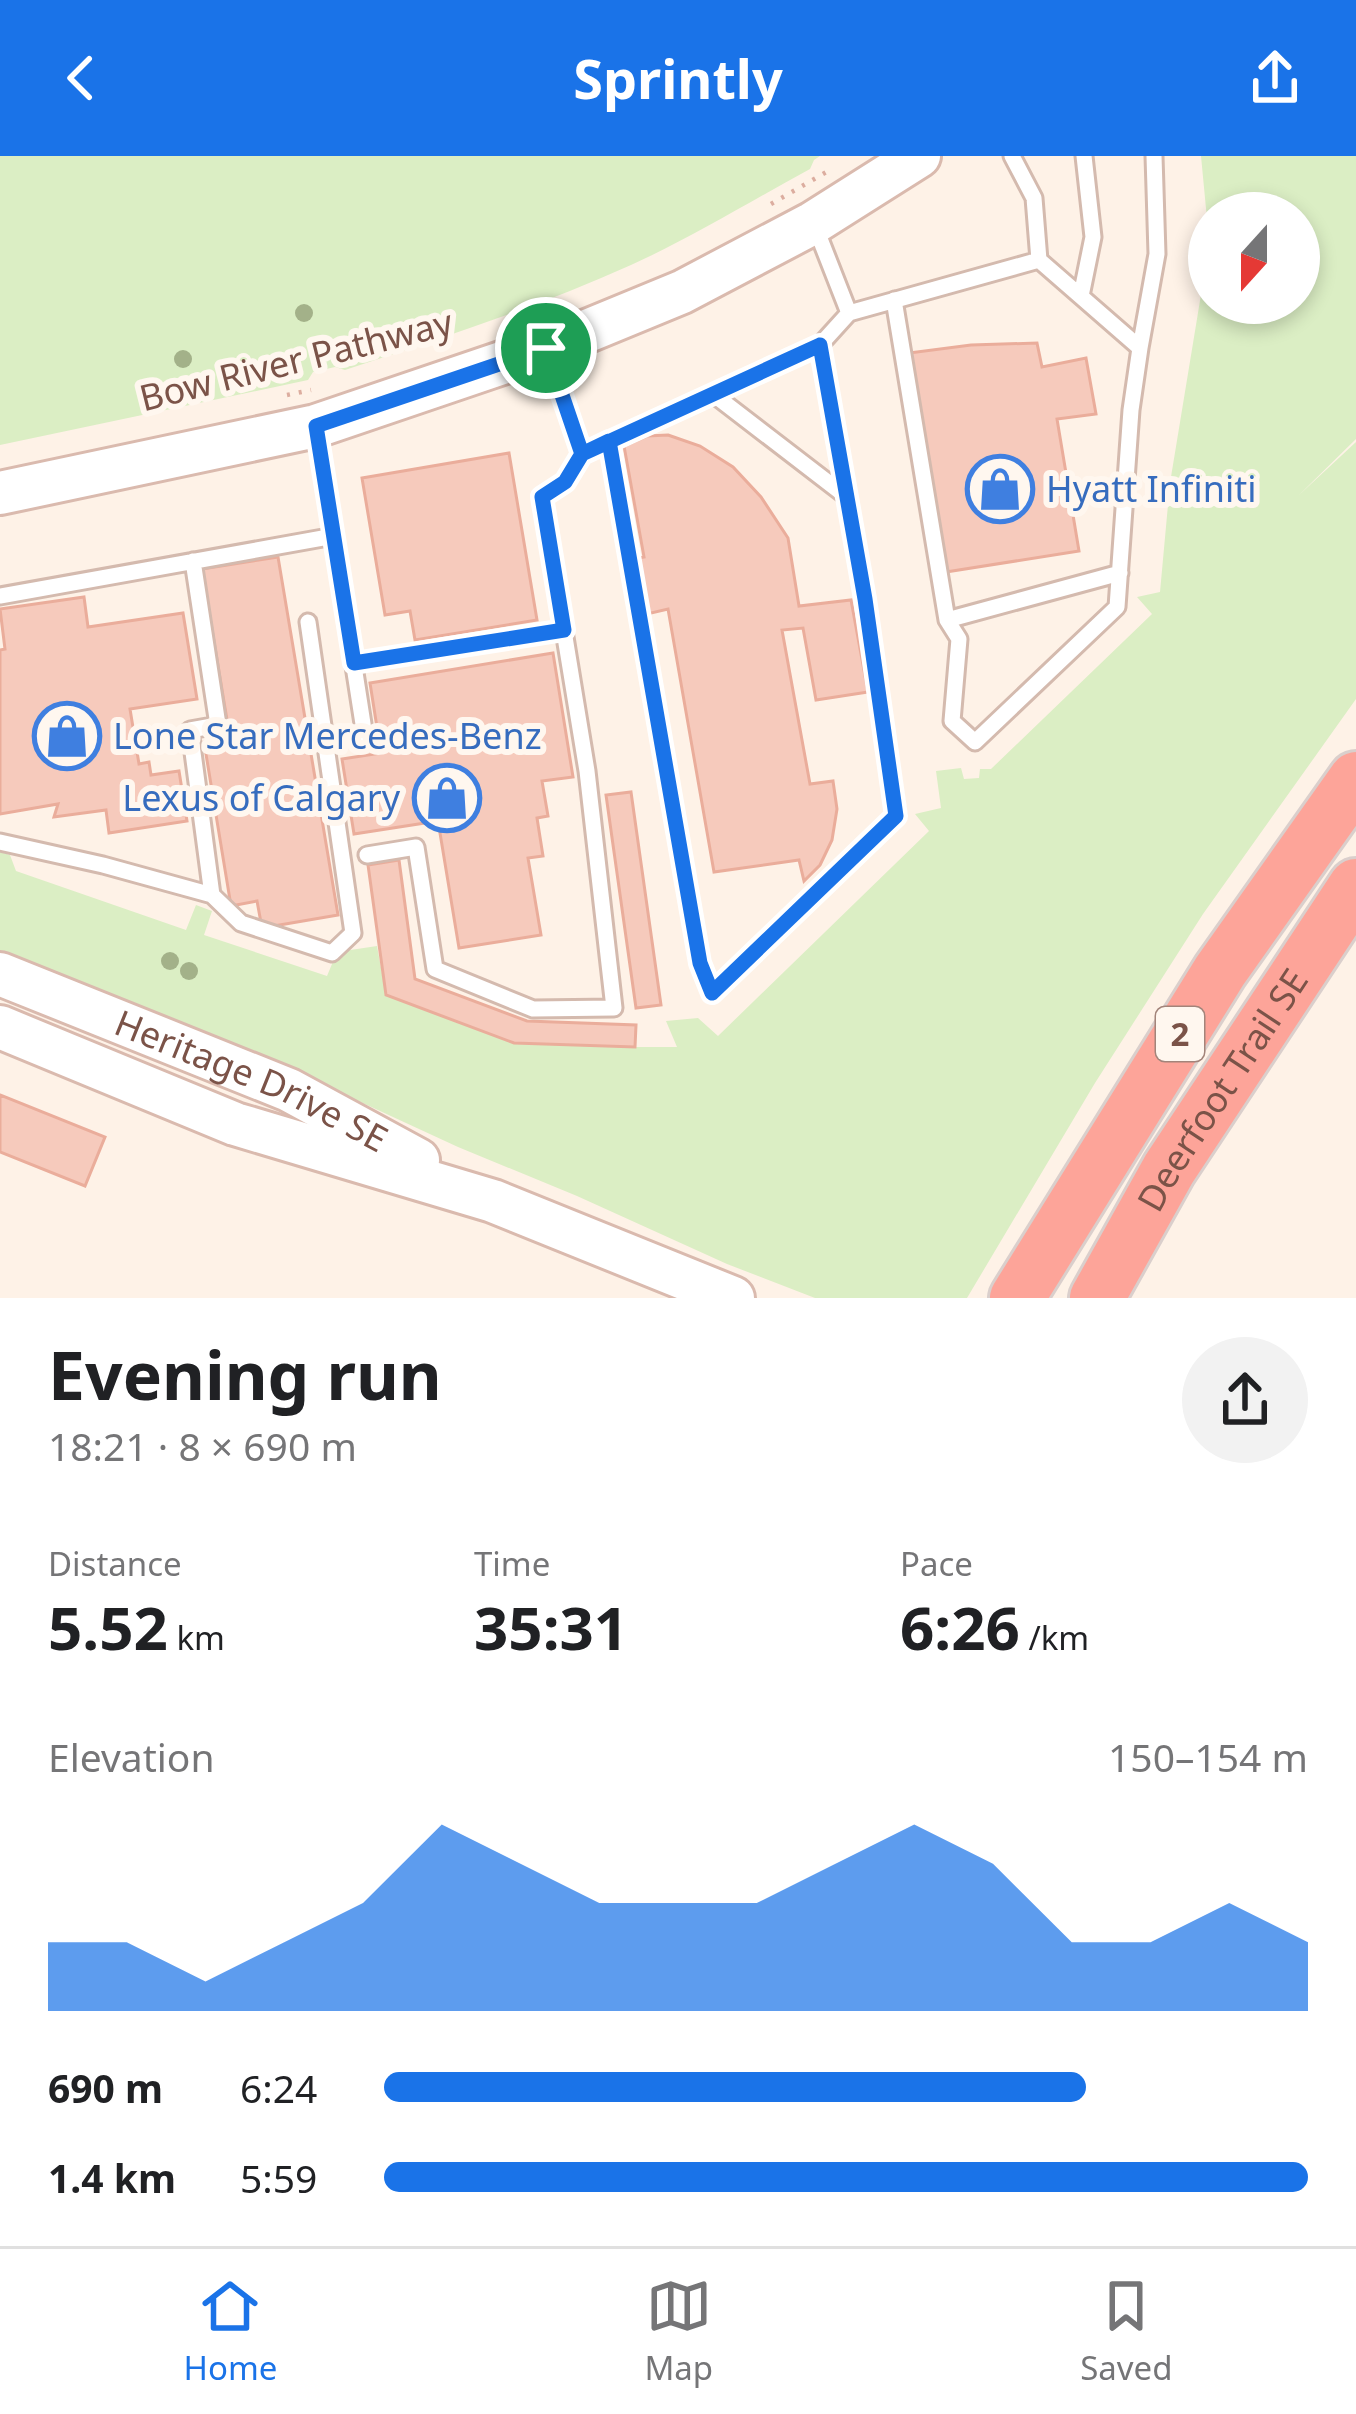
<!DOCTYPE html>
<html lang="en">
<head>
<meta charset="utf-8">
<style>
  :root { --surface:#fff; --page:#f2f2f2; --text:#202124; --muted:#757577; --line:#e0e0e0; --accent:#1a73e8 }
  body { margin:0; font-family:"Noto Sans",sans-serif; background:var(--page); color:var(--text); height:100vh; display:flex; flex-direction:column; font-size:45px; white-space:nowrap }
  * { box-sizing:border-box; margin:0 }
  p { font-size:39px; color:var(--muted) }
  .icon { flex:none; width:66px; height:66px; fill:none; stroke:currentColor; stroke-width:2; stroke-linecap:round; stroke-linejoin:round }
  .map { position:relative; height:1142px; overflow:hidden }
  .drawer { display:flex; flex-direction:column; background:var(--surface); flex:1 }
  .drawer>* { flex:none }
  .needle { width:78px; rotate:201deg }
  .fabs { position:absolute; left:1188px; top:36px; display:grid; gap:24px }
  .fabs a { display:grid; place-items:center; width:132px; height:132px; border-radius:50%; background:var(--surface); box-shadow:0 6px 18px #0003; font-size:60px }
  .pin { position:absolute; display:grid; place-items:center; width:102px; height:102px; color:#fff; margin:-51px; border:6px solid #fff; border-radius:50%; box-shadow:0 3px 12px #0007 }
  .round { display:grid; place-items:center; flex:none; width:126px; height:126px; border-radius:63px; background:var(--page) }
  .summary { display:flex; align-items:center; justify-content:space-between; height:204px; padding:0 48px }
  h1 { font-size:66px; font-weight:700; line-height:90px }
  .stats { display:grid; grid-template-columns:repeat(3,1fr); gap:18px; height:204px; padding:12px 48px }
  .stats div { display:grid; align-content:center }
  .stats b { font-size:60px; font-weight:700 }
  .stats small { font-size:33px; font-weight:400 }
  .stats p { font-size:33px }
  .chart { height:336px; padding:24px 48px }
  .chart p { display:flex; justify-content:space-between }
  .chart svg { width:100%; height:216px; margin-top:12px; fill:var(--accent); opacity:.7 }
  ul { padding:0 48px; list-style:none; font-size:39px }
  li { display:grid; grid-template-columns:192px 144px 1fr; align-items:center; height:90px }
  li i { height:30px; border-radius:15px; background:var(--accent) }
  header { display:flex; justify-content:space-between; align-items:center; height:156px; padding:0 48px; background:var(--accent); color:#fff; font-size:54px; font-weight:700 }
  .menu { display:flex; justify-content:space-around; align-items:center; height:168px; border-top:3px solid var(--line); background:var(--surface); font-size:33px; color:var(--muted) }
  .menu a { display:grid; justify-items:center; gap:6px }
  .menu .selected { color:var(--accent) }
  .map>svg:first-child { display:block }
  .green { fill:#dbeec4 }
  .building { fill:#f6cabc; stroke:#eaad9b; stroke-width:3 }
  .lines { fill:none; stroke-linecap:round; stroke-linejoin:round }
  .lane-casing { stroke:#d4baae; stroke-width:21 }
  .secondary-casing { stroke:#dabaae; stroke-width:48 }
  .highway-casing { stroke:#dacfcc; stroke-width:60 }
  .path { stroke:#dcad9f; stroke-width:4.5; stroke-dasharray:3 9; stroke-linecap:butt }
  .lane { stroke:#fff; stroke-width:15 }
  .secondary { stroke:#fff; stroke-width:42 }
  .highway { stroke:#fda499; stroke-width:54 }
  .tree { fill:#a3b189 }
  .route-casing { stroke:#fff; stroke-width:24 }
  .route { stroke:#1a73e8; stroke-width:15 }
  .labels { text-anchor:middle; stroke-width:12; stroke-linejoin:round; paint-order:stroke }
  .shield { fill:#fff7ef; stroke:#a3847a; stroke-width:3 }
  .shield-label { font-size:33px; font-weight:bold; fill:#7b5348 }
  .street-label { font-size:36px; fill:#7b5348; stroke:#fff7ef }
  .shop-label { font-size:36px; fill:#366cbe; stroke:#fff7ef; text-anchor:start }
</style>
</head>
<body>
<header><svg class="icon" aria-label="back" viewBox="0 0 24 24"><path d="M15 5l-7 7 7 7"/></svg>Sprintly<svg class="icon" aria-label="share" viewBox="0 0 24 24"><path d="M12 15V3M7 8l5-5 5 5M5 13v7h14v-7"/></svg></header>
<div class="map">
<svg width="1356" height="1142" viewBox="0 0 1356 1142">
  <rect width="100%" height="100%" fill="#fef2e7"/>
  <path class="green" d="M0 0H820L814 4 810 13C751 45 693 81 631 109 538 151 442 182 345 214L335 211 313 216 308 224 0 289Z
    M1201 0H1356V283L1298 340 1356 286V543L1203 758 1095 927 967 1142H815L727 1108 577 1040 458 991 276 907 0 796V696L10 699 16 715 186 774 196 749 212 755 204 779 327 820 337 796 377 790 386 839 635 891H677L666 865 698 862 718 880 929 675 915 658 941 652 936 615 961 612 964 623 979 622 980 613H991L1152 458 1137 441 1160 436 1170 327 1209 90V147H1299V57H1209V84Z"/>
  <path class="building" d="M1037 187 1042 211 1086 202 1096 258 1057 263 1079 395 946 416 909 197 971 189Z
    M668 279 700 290 733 311 761 341 788 382 799 450 851 444 868 536 816 544 803 472 782 474 810 628 833 625 837 653 832 684 820 709 804 725 799 704 714 716 668 453 647 458 638 402 644 401 624 290 647 280Z
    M509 297 537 464 415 484 410 455 385 459 362 322Z
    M278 401 338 759 262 772 257 745 231 750 204 586 230 582 202 413Z
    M84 441 88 471 183 457 197 543 130 553 139 608 149 606 151 619 179 615 187 665 109 677 106 654 54 661 58 648 0 658V494L5 493 0 453Z
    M553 497 573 621 542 625 548 660 537 662 543 700 528 702 541 779 459 792 438 665 354 678 342 603 381 597 370 527Z
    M631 636 661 849 636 852 606 639Z
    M399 704 415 823 527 865 636 869 635 891 514 887 386 839 368 709Z
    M0 939 105 981 85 1030 0 996Z"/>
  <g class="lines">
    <g class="lane-casing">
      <path id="lane" d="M815 70 849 157
        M1039 104 1140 192 1157 98 1154 0
        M1081 140 1093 81 1084 0
        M894 144 947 464 959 483 952 565 975 586 1117 451 1131 254 1140 192
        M546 192 582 298 820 189 849 157 1039 104 1034 42 1012 0
        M713 238 847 341
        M317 273 366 587
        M609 285 700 807 712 837 897 660 865 443 820 189
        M0 440 334 380
        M947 464 1120 417
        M354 507 564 474
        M0 686 103 709 212 739 190 574 218 569 193 405
        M367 699 416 691 435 813 533 853 614 852 587 615 542 341 565 325 582 298
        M212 739 241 767 332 797 353 777 308 466"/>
    </g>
    <g class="secondary-casing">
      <g id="secondary">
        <path d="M0 337 316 270 546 192 682 136 813 67 919 0"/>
        <path id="s1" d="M0 818 289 934 418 1004"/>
        <path d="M0 871 235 968 493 1045 733 1142"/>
      </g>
    </g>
    <g class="highway-casing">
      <g id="highway">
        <path d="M1017 1142 1220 815 1356 623"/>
        <path id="s2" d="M1097 1142 1169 1013 1356 730"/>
      </g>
    </g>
    <path class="path" d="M771 48 828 15
      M287 239 311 234"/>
    <use href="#lane" class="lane"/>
    <use href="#secondary" class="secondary"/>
    <use href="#highway" class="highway"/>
  </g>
  <g class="tree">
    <circle cx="304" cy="157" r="9"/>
    <circle cx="183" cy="203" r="9"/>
    <circle cx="170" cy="805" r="9"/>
    <circle cx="189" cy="815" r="9"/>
  </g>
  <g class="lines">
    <g class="route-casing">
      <path id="route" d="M546 192 316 270 354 507 564 474 542 341 565 326 582 298 609 285 700 807 712 837 896 660 865 443 820 189 582 298 546 192"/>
    </g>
    <use href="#route" class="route"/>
  </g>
  <defs>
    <g id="shop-ring" transform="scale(3.45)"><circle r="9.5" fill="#fff7ef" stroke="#3f7fe0" stroke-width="1.5"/><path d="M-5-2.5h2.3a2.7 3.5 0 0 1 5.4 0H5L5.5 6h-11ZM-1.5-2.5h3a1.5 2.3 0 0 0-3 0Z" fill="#3f7fe0"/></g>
  </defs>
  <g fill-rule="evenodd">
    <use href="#shop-ring" x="1000" y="333"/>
    <use href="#shop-ring" x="67" y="580"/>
    <use href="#shop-ring" x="447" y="642"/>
  </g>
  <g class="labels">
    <rect class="shield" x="1156" y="851" width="48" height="54" rx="9"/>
    <g class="shield-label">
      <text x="1180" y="890">2</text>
    </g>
    <g class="street-label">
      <text transform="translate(296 204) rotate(-14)" y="13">Bow River Pathway</text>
      <text dy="13" stroke="none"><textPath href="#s1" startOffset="273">Heritage Drive SE</textPath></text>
      <text dy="13" stroke="none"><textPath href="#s2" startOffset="243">Deerfoot Trail SE</textPath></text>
    </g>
    <g class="shop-label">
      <text x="1046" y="346">Hyatt Infiniti</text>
      <text x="113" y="593">Lone Star Mercedes-Benz</text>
      <text x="400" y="655" text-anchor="end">Lexus of Calgary</text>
    </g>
  </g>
</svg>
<div class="fabs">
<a><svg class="needle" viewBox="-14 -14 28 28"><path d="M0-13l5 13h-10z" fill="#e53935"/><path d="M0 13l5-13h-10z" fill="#757577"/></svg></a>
</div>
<div class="pin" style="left:546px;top:192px;background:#1e9e55"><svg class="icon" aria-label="arrive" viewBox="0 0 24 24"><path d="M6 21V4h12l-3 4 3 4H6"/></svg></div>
</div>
<section class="drawer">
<div class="summary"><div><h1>Evening run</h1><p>18:21 · 8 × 690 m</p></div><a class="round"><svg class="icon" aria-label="share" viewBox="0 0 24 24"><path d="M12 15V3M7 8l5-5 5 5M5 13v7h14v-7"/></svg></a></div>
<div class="stats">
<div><p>Distance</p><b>5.52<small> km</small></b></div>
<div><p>Time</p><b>35:31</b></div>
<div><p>Pace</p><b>6:26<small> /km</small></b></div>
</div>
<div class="chart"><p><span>Elevation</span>150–154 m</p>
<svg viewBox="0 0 160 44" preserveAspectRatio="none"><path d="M0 44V30L10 30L20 38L30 30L40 22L50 6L60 14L70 22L80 22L90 22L100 14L110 6L120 14L130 30L140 30L150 22L160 30V44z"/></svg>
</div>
<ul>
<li><b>690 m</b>6:24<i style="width:76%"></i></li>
<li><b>1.4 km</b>5:59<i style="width:100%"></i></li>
</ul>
</section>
<nav class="menu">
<a class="selected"><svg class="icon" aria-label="home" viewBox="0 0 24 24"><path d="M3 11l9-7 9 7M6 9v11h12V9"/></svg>Home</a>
<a><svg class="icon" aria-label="map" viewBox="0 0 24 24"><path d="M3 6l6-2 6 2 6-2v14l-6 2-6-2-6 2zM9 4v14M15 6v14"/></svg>Map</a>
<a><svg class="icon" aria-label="saved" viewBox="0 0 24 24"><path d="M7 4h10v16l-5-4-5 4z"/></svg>Saved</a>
</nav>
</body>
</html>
